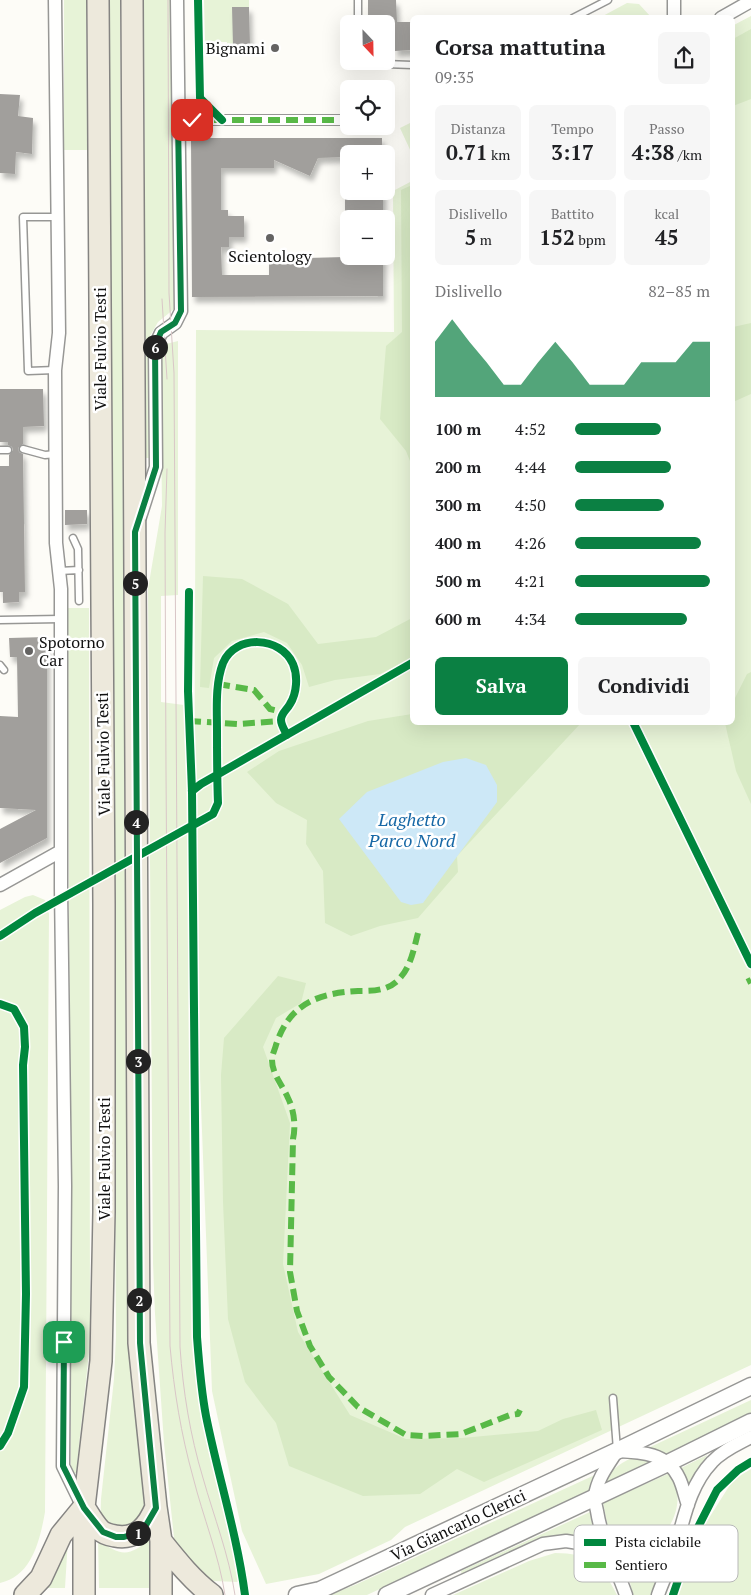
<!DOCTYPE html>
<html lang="it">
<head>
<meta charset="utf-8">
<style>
  :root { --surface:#fff; --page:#f6f6f6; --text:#202124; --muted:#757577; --accent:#0b8043 }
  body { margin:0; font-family:"PT Serif",serif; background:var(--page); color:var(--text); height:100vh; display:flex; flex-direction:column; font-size:19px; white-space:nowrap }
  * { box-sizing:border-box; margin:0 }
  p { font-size:16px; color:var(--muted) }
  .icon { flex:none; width:28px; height:28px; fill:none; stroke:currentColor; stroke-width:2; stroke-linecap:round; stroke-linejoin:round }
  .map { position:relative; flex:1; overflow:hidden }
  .details { position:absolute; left:410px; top:15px; width:325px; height:710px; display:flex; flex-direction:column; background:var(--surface); border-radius:8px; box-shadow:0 5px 20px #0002 }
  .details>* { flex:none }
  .needle { width:32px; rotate:158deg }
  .tools { position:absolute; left:340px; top:15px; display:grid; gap:10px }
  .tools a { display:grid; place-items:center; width:55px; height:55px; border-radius:8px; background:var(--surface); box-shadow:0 5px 20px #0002; font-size:25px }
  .pin { position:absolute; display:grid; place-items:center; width:42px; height:42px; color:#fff; margin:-21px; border-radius:10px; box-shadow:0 2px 8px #0006 }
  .km { position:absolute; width:25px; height:25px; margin:-12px; border-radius:50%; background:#222; color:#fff; font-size:14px; line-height:25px; text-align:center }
  .round { display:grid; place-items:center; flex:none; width:52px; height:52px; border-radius:8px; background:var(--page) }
  .overview { display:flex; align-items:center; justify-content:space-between; height:85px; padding:0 25px }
  h1 { font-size:22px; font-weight:700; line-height:38px }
  .figures { display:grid; grid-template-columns:repeat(3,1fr); gap:8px; height:85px; padding:5px 25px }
  .figures div { display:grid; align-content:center; border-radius:8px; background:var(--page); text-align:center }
  .figures b { font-size:21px; font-weight:700 }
  .figures small { font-size:14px; font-weight:400 }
  .figures p { font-size:14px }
  .chart { height:140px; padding:10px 25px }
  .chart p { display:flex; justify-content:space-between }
  .chart svg { width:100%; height:90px; margin-top:5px; fill:var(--accent); opacity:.7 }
  .button { display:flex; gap:10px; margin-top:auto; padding:10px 25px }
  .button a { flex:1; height:58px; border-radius:8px; background:var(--accent); color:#fff; font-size:20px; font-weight:700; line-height:58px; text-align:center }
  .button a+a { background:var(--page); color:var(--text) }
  ul { padding:0 25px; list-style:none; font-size:16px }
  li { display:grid; grid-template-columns:80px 60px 1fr; align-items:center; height:38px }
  li i { height:12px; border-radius:6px; background:var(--accent) }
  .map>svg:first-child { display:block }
  .green { fill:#e7f3d7 }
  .forest { fill:#d8eac5 }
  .water { fill:#cde8f7 }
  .building { fill:#a19f9c; filter:url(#shadow) }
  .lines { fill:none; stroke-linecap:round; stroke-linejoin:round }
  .service-casing { stroke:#979795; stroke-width:9 }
  .pedestrian-casing { stroke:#979795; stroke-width:12 }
  .minor-casing { stroke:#979795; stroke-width:15 }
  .tertiary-casing { stroke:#979795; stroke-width:19 }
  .primary-casing { stroke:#858482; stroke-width:24 }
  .service { stroke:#fffffe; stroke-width:6 }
  .pedestrian { stroke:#fffffe; stroke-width:10 }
  .minor { stroke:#fffffe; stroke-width:12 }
  .tertiary { stroke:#fffffe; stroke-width:16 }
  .primary { stroke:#ede9dc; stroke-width:21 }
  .tram { stroke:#d9c6c7; stroke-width:1 }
  .quiet { stroke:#58b947; stroke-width:6; stroke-dasharray:12 6; stroke-linecap:butt }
  .cycleway-casing { stroke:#fff; stroke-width:11 }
  .cycleway { stroke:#00873e; stroke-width:8 }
  .route-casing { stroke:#fff; stroke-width:10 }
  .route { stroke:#0b8043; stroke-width:6 }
  .poi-dot { fill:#646362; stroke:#fff; stroke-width:2 }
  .labels { text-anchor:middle; stroke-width:5; stroke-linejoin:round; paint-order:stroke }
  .poi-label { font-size:16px; fill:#111; stroke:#fff; text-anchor:end }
  .street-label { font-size:16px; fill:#111; stroke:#fff }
  .water-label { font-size:18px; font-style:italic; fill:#1768a6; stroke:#fff }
  .key { fill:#fff; stroke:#b8b8b8; stroke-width:1 }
  .key-label { font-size:14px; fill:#111 }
</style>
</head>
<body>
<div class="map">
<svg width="751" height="1595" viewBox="0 0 751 1595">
  <defs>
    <filter id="shadow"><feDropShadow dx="3" dy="5.5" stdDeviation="2.5" flood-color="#0004"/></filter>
  </defs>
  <rect width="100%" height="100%" fill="#fdfcf7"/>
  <path class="green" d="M64 0H86L87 150H64Z
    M109 0H120L127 1291 131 1362 144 1504C143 1511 142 1517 137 1523 127 1532 107 1529 102 1516 100 1511 101 1504 101 1499L114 1379 116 1337Z
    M144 0H173L175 303 174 309 158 322 150 336 151 458H146Z
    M204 0H249V7H233L250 46V50L227 51V42H205Z
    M627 3 639 4 651 17H601Z
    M751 16V1365L405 1527 391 1540 319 1574 266 1584 242 1531 212 1391 194 923 196 330 394 332 393 191 412 181V722H732V26Z
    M412 122V154L400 128Z
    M178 341V595L161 596V702L184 705 189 712 193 1319 196 1378 239 1582 213 1581 201 1576 175 1547 164 1443 155 1314 153 1263 148 589 162 506 160 350 162 345Z
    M68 608H89L90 1343 76 1473H71Z
    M33 895 45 900 49 914 45 1512C40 1540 32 1576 0 1583V910L25 897Z
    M751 1400V1413L664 1455 648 1448Z
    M707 1455 689 1487 681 1468Z
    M632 1458H643L654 1461 603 1484C610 1471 618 1464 632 1458Z
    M751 1469V1595H678L704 1526 733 1480Z
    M670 1473C697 1513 645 1575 613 1537 606 1528 606 1513 603 1503Z
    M597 1474 592 1489 367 1595H329L355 1585Z
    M590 1512 593 1529 598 1542 580 1536 562 1534 546 1537 462 1576 461 1571Z
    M151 1538 152 1588H99L98 1539C120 1557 130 1557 151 1538Z
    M68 1539 65 1588H46Z
    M668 1550 652 1595H633L629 1578 619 1559 655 1557Z
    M555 1553C589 1553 602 1565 617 1595H453L529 1561Z"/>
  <path class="forest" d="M751 29V99L733 106V39Z
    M412 185V466L406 451 380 419 386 346 402 332 401 190Z
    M751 323V394L733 402V327Z
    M203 576 242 579 288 604 318 644 376 637 412 618V658L380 674 335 680 309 687 302 665 287 643 264 632 232 641 214 658 209 688 200 687Z
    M751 672V804L736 771 725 723 732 722 733 702 747 674Z
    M412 714V722L581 723 457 856 458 872 418 918 380 926 351 936 325 923 323 871 306 844 307 820 276 803 247 772 279 751 368 721Z
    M278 976 306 983 301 1003 276 1018 263 1047 290 1123 283 1264 298 1332 350 1415 406 1439 462 1438 538 1431 563 1419 596 1410 602 1430 484 1482 457 1469 420 1494 363 1496 289 1466 276 1423 245 1382 228 1319 223 1202 221 1075 224 1038Z"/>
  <path class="water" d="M466 758 486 765 497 785V802L423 903 411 905 401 902 339 819 367 792 443 762Z"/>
  <path class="building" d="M368 0H396L397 22H368Z
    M232 7H249L250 46H233Z
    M389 22H412V50L395 51V37H389Z
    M0 94 20 95 18 116 33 118 32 154 16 152 15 174 0 173Z
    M191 138H382V154H349V157L318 158 310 176 274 160V168H221V210H228V216H244V237H229V247H221L222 275H269V259L383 256V296L192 297Z
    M345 191H383V219H345Z
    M0 389H43L44 426 23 427V444L18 448 19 452 23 454 25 592H19V602L3 603V592H0V466H9V455L13 450 12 447 8 445V442H0Z
    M65 510H87V524L65 525Z
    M47 637V838L0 863V829L36 810 0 808V716L18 717 17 657H10L9 638Z"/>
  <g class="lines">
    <g class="service-casing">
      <path id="service" d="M573 18 608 0
        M358 24V0
        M358 61V63L412 65
        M55 370 28 371 23 217H58
        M23 449 45 455 56 454
        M0 450H8
        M73 538 78 549 79 601
        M59 571 79 570
        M0 620 61 619
        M0 665 4 670
        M613 1398 617 1450"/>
    </g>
    <g class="pedestrian-casing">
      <path id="pedestrian" d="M178 120H349"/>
    </g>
    <g class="minor-casing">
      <path id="minor" d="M55 0 59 333 55 370 56 543 61 589V888L65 1186 63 1466 82 1505
        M674 18V0
        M721 18 751 1
        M140 517 156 467 155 346 161 333 175 323 181 311 177 0
        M0 885 61 851
        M432 1595 543 1544 566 1541 585 1544 607 1551 628 1555 649 1553 666 1543 680 1529
        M626 1595C616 1566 602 1542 597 1511 596 1506 594 1500 595 1496 597 1479 608 1465 617 1451 642 1452 667 1453 679 1478 683 1486 685 1497 688 1505
        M658 1595C662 1583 668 1571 672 1559 683 1526 687 1488 712 1462 723 1450 738 1444 751 1437"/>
    </g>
    <g class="tertiary-casing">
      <path id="tertiary" d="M297 1595 320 1590 623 1448 751 1386
        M387 1595 668 1463 751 1422"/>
    </g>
    <g class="primary-casing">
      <path id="primary" d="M132 0 139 1343 156 1507 161 1541V1595
        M84 1507C89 1515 94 1524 100 1530 104 1534 110 1535 115 1536 137 1540 148 1526 156 1507
        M161 1541C177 1561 192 1580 212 1595
        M25 1595 41 1578 61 1535 84 1507
        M84 1595V1507L101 1361 104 1212V904L98 0"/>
    </g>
    <use href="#service" class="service"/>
    <use href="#pedestrian" class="pedestrian"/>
    <use href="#minor" class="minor"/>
    <use href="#tertiary" class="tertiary"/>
    <use href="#primary" class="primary"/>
    <path class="tram" d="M168 0 169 293 174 373 180 1347C183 1391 190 1435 203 1478 214 1517 229 1555 235 1595
      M162 299 167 379
      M167 469 165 533 166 771 170 1346C174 1391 181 1434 193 1477 203 1517 219 1555 225 1595"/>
    <path class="quiet" d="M178 120H349
      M218 684 254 690 270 709 283 712
      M189 721 238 724 281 721
      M418 933C414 948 411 966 400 978 389 991 373 991 358 991 318 993 289 1004 276 1045 275 1049 272 1055 272 1060 272 1074 283 1086 288 1098 294 1110 296 1126 293 1139L290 1272 297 1311 310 1346 329 1377 358 1407 406 1435 423 1436 461 1434 510 1415 518 1414 520 1410
      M747 982 751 980"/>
    <g class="cycleway-casing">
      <path id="cycleway" d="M198 0 200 98 222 120
        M189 592 188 691 192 791 197 1337C199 1363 201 1390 206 1416 218 1476 237 1534 245 1595
        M633 722 751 964
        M192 791 201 784 412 663
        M0 936 35 913 213 814 218 803C217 779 217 755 217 731 217 709 215 684 223 663 235 634 281 636 293 664 298 676 297 693 290 704 287 710 281 713 281 720 281 725 285 731 287 735
        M0 1004 14 1009 24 1027 25 1047 23 1065 26 1294 24 1387 8 1433 0 1446
        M673 1595 693 1537 717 1490 738 1470 751 1462"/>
    </g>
    <use href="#cycleway" class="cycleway"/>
  </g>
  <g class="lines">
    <g class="route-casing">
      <path id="route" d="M64 1342 63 1466 84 1508 103 1532 116 1537H124L139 1532 145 1527 156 1508 140 1343 135 532 156 467 155 346 161 332 175 323 181 311 178 120H192"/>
    </g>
    <use href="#route" class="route"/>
  </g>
  <g class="poi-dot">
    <circle cx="275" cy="48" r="5"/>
    <circle cx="270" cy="238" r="5"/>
    <circle cx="29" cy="651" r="5"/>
  </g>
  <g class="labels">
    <g class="poi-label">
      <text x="265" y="54">Bignami</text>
      <text x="270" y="262" text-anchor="middle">Scientology</text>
      <text x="39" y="648" text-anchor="start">Spotorno<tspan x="39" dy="18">Car</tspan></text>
    </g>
    <g class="street-label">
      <text transform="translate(100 349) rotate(-90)" y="6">Viale Fulvio Testi</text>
      <text transform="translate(103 754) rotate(-91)" y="6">Viale Fulvio Testi</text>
      <text transform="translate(104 1159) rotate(-90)" y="6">Viale Fulvio Testi</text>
      <text transform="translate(458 1525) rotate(-25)" y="6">Via Giancarlo Clerici</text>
    </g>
    <g class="water-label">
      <text x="412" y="826">Laghetto<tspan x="412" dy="21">Parco Nord</tspan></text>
    </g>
  </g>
  <rect x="574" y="1525" width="164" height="57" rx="8" class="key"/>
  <rect x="584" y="1539" width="22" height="7" fill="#00873e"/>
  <rect x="584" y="1562" width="22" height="6" fill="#58b947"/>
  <g class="key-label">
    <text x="615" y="1547">Pista ciclabile</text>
    <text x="615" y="1570">Sentiero</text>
  </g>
</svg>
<div class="tools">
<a><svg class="needle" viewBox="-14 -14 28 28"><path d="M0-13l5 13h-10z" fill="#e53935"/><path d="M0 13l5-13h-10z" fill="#757577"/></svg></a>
<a><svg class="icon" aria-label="locate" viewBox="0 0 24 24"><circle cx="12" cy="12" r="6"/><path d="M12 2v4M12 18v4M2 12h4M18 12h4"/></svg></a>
<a>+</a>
<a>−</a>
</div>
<div class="pin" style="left:64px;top:1342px;background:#1e9e55"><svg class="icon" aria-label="arrive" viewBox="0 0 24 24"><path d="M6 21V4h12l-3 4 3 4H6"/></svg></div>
<div class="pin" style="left:192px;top:120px;background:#d93025"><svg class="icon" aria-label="check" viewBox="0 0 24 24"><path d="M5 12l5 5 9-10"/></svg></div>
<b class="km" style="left:138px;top:1533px">1</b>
<b class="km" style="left:139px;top:1300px">2</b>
<b class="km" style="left:138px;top:1061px">3</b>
<b class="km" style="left:136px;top:822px">4</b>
<b class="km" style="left:135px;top:583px">5</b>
<b class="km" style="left:155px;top:347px">6</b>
<section class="details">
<div class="overview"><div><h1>Corsa mattutina</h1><p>09:35</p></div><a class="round"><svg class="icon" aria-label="share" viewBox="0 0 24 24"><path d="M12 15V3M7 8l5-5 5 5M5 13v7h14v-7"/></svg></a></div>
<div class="figures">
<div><p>Distanza</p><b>0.71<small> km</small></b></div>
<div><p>Tempo</p><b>3:17</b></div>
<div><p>Passo</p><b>4:38<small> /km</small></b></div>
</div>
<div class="figures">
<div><p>Dislivello</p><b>5<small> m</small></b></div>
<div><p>Battito</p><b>152<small> bpm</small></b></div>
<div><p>kcal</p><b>45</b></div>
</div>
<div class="chart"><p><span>Dislivello</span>82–85 m</p>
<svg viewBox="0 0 160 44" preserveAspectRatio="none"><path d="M0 44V17L10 6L20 17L30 27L40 38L50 38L60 27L70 17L80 27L90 38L100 38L110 38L120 27L130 27L140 27L150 17L160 17V44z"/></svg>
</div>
<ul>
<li><b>100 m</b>4:52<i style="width:64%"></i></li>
<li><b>200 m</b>4:44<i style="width:71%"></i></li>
<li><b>300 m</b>4:50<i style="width:66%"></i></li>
<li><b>400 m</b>4:26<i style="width:93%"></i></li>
<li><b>500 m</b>4:21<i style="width:100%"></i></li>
<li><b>600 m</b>4:34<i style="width:83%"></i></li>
</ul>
<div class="button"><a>Salva</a><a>Condividi</a></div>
</section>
</div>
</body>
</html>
